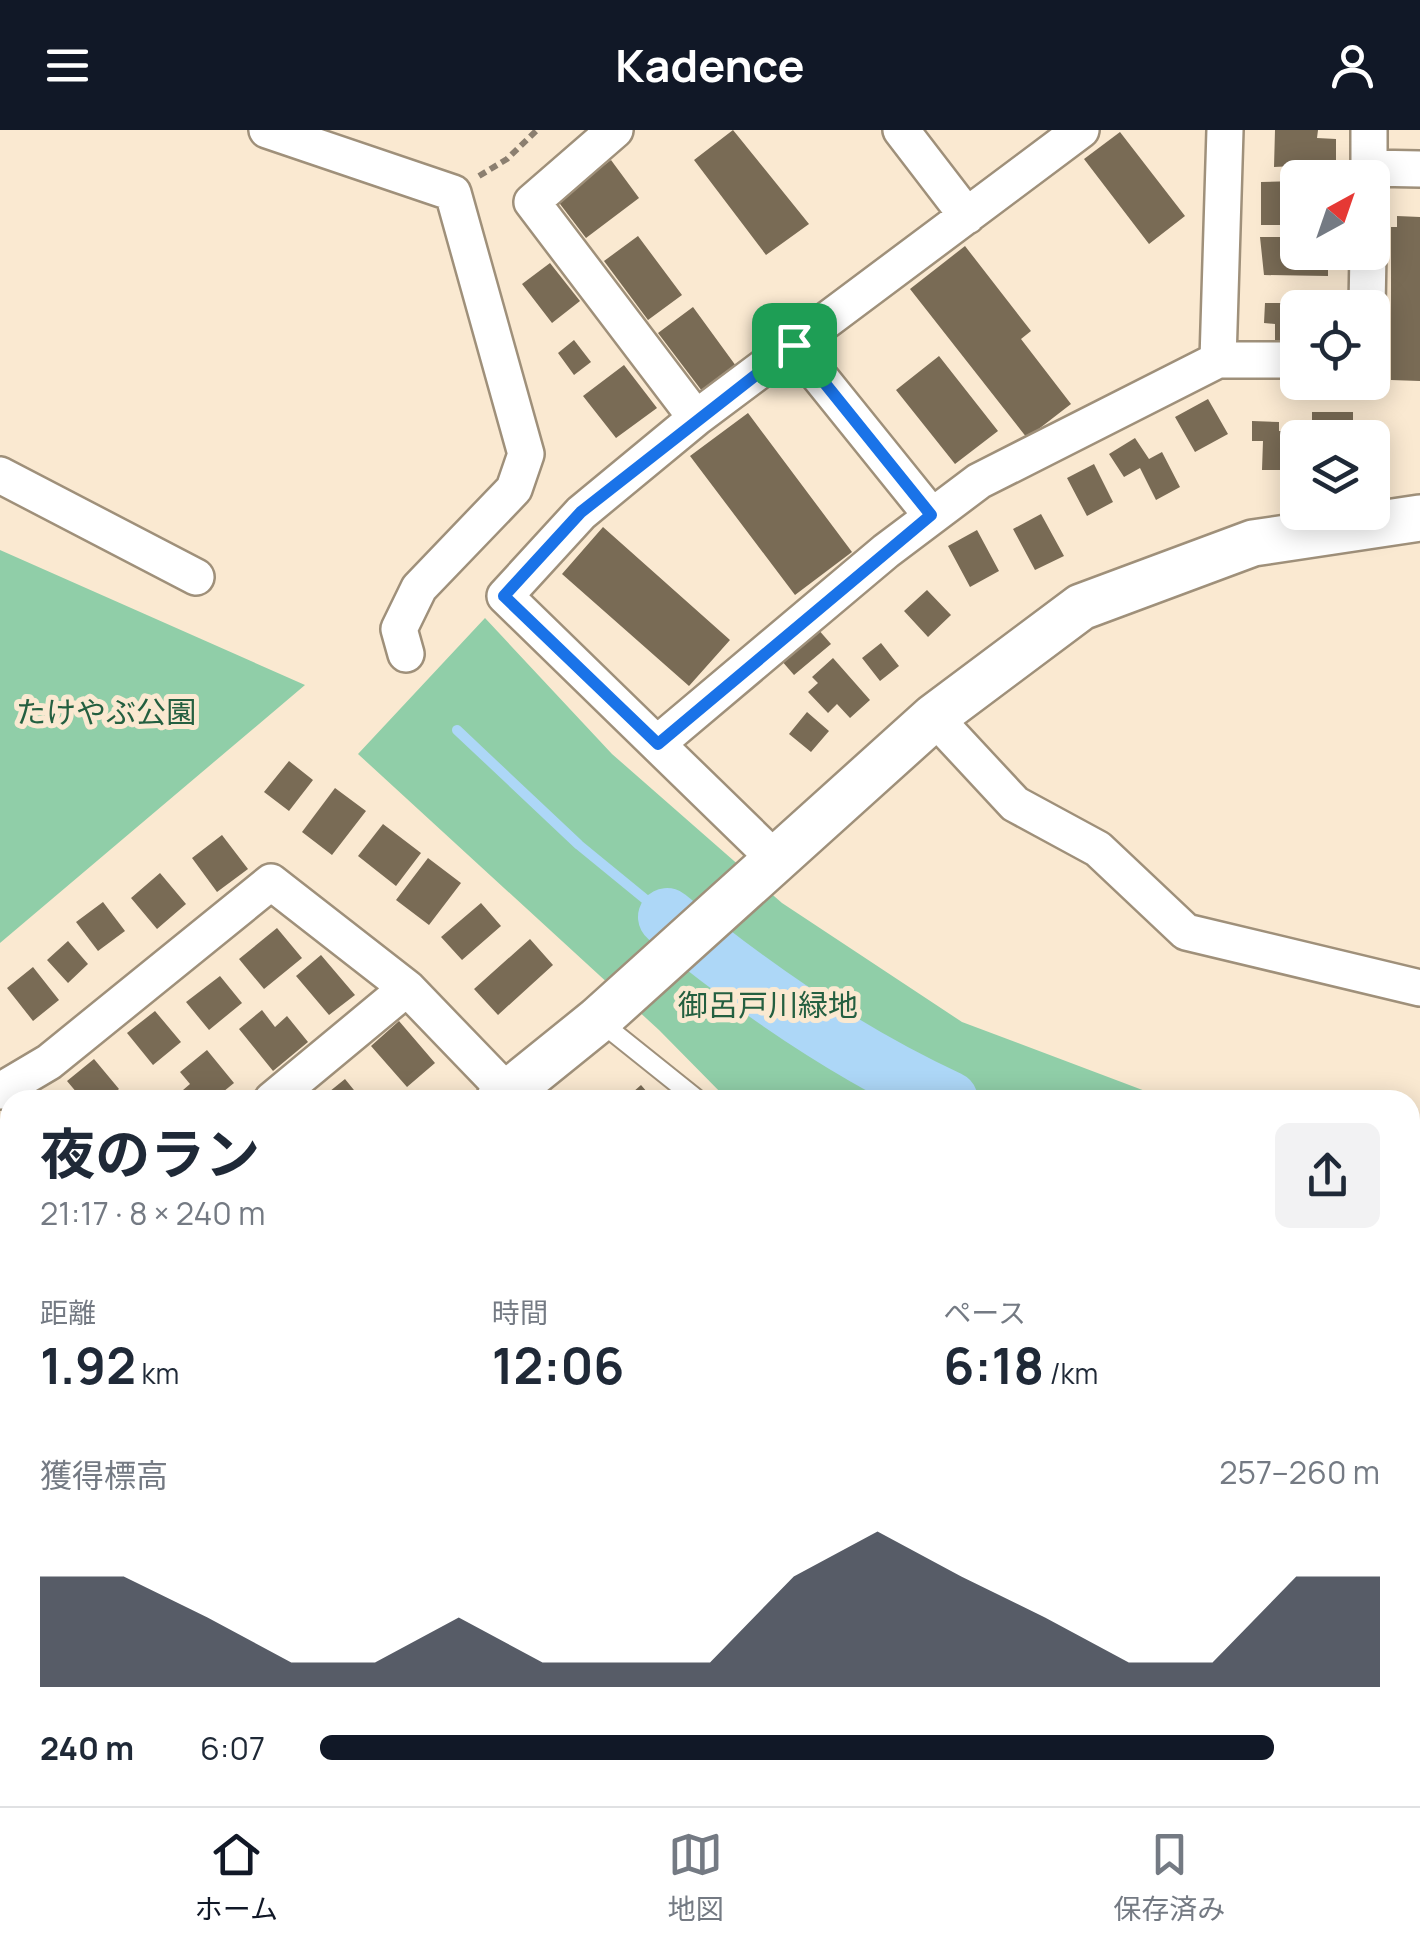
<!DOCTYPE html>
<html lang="ja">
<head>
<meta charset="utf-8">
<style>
  :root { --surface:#fff; --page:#f2f2f3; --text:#1f2937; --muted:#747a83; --line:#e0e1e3; --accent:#111827 }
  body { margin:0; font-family:Manrope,"Noto Sans JP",sans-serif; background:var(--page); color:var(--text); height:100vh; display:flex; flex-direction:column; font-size:38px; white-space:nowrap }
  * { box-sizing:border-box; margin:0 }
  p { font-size:32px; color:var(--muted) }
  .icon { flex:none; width:55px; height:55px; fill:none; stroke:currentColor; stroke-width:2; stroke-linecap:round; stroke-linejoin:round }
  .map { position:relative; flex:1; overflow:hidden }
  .panel { position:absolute; left:0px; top:960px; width:1420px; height:718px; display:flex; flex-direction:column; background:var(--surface); border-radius:30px 30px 0 0; box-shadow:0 5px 25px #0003 }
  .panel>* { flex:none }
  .needle { width:65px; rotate:40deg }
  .buttons { position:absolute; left:1280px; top:30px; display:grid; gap:20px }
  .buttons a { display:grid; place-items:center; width:110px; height:110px; border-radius:15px; background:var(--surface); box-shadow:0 5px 25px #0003; font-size:50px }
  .pin { position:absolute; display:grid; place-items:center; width:85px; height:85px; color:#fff; margin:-42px; border-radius:20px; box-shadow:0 5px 15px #0006 }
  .round { display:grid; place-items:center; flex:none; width:105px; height:105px; border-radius:15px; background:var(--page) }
  .overview { display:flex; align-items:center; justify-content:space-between; height:170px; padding:0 40px }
  h1 { font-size:55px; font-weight:700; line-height:75px }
  .metrics { display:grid; grid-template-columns:repeat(3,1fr); gap:15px; height:170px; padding:10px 40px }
  .metrics div { display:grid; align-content:center }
  .metrics b { font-size:50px; font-weight:700 }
  .metrics small { font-size:28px; font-weight:400 }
  .metrics p { font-size:28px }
  .chart { height:280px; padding:20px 40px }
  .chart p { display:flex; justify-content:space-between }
  .chart svg { width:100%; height:180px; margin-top:10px; fill:var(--accent); opacity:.7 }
  ul { padding:0 40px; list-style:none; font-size:32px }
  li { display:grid; grid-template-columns:160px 120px 1fr; align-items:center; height:75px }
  li i { height:25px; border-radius:12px; background:var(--accent) }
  header { display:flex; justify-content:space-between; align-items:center; height:130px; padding:0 40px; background:var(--accent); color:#fff; font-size:45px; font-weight:700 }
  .dock { display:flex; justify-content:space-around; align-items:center; height:140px; border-top:2px solid var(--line); background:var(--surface); font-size:28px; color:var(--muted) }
  .dock a { display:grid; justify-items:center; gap:5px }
  .dock .on { color:var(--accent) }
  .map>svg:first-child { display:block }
  .green { fill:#90cea8 }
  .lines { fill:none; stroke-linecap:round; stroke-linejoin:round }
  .stream { stroke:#add7f7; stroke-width:10 }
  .river { stroke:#add7f7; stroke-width:58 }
  .building { fill:#796b55 }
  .service-casing { stroke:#9f907a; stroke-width:22 }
  .minor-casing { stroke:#9f907a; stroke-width:40 }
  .tertiary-casing { stroke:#9f907a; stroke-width:50 }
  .path { stroke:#8b7f70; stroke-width:6; stroke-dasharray:8 5; stroke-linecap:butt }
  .service { stroke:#fff; stroke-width:18 }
  .minor { stroke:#fff; stroke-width:35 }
  .tertiary { stroke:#fff; stroke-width:45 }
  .route-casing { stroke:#fff; stroke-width:20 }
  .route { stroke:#1a73e8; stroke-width:12 }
  .labels { text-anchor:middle; stroke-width:10; stroke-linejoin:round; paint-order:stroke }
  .park-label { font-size:30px; fill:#245f40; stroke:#fae9d1 }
</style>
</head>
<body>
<header><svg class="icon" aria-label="menu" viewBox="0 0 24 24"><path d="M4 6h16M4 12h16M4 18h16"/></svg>Kadence<svg class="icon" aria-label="person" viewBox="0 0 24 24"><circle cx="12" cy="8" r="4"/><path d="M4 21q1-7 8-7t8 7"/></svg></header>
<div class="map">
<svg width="1420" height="1676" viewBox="0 0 1420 1676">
  <rect width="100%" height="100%" fill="#fae9d1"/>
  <path class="green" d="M0 420 305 555 0 813Z
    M485 488 612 624 782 773 962 892 1169 970H728L659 900 358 624Z
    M1410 1061 1420 1065V1676H215L228 1668H1410Z"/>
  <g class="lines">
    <path class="stream" d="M457 600 579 715 667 787"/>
    <path class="river" d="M667 787C753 858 847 923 949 970
      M1410 1143 1420 1146"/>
  </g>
  <path class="building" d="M733 0 809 94 766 125 694 30Z
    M1275 0H1318L1317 8 1336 9V34L1274 37Z
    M1120 2 1185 86 1149 114 1084 29Z
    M611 30 639 68 586 108 557 70Z
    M1298 51V95H1261V52Z
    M1397 86 1420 87V251L1391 250V97H1397Z
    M638 106 682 165 648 190 604 131Z
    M1260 107H1298V122H1328V146L1264 145Z
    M965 116 1031 201 1021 209 1071 274 1027 308 910 159Z
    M550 133 580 171 552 193 522 154Z
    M1287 164H1322V171L1342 172V178H1298V211L1275 210V194L1264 193 1265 173H1287Z
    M693 177 736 236 702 261 658 203Z
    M574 210 591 232 574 245 558 223Z
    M939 226 998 301 955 334 896 260Z
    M624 235 657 278 616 308 583 266Z
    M1208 269 1228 304 1195 322 1175 287Z
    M1312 282H1353V308H1312Z
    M748 283 852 422 795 465 690 326Z
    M1252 291 1279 292V301L1292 302 1291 340H1262L1263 311H1252Z
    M1135 308 1149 329 1162 322 1180 357 1156 370 1140 338 1124 347 1109 324Z
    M1094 334 1113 372 1087 386 1067 348Z
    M1041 384 1064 426 1035 440 1013 399Z
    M603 397 730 510 689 556 562 444Z
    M977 400 999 441 970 457 948 416Z
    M927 460 951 485 928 507 904 481Z
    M817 498 831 514 794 545 781 530Z
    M881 513 899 536 880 551 862 528Z
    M833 528 870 570 850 588 837 574 828 583 808 562 818 553 812 547Z
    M807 582 829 601 811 622 789 604Z
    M289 631 313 650 289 681 264 662Z
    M335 658 366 681 332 725 302 702Z
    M383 694 421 723 396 756 358 726Z
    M222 705 248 739 217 762 192 728Z
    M428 728 461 753 429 795 396 770Z
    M160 743 186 774 157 799 131 768Z
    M103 772 125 801 98 821 76 792Z
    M481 773 501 796 462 830 441 807Z
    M277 798 302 828 264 859 239 829Z
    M530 809 553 835 498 885 474 859Z
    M68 811 88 834 68 853 47 830Z
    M321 825 355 865 329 885 296 846Z
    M33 837 59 870 33 891 7 858Z
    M220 846 242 873 209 900 186 872Z
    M262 880 275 897 287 886 308 912 273 941 239 899Z
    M155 881 181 912 153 935 127 903Z
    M399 891 435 933 407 957 371 916Z
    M207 920 234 953 218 966 221 970H191L183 960 190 954 180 942Z
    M94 929 119 959 106 970H83L67 951Z
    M345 949 362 970H319Z
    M641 955 654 970H624Z
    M0 1215 10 1233V1239L0 1245Z
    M10 1581V1624L0 1630V1586Z
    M21 1668H47L31 1676Z"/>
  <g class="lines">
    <g class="service-casing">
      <path id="service" d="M598 890 698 970
        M1410 1270 1420 1272"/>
    </g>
    <g class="minor-casing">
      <path id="minor" d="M267 0 453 63 526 324 514 359 419 458 399 499 406 524
        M615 0 532 72 696 288
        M901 0 967 86
        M1369 38 1420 39
        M1369 48V0
        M1367 178 1368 122
        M794 215 931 385
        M1218 230 1225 0
        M0 345 196 447
        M934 587 1015 674 1098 719 1186 802 1420 858
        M658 613 886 421 979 351 1218 230H1298
        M774 728 505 466 581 383 696 288 1081 0
        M0 961 49 932 271 752 407 858 515 970
        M272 970 407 858
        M0 1062 10 1076
        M0 1148 10 1142
        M0 1463 10 1482
        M102 1668 106 1676"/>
    </g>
    <g class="tertiary-casing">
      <path id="tertiary" d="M499 970 598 890 934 587 1081 477 1253 413 1420 388
        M0 1331 10 1325"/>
    </g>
    <path class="path" d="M479 46 507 29 537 0"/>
    <use href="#service" class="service"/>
    <use href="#minor" class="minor"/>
    <use href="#tertiary" class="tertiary"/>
  </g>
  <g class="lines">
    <g class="route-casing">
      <path id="route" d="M794 215 931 385 658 614 504 466 581 382Z"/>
    </g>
    <use href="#route" class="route"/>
  </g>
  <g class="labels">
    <g class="park-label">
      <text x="106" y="593">たけやぶ公園</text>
      <text x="768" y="886">御呂戸川緑地</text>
    </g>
  </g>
</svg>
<div class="buttons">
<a><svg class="needle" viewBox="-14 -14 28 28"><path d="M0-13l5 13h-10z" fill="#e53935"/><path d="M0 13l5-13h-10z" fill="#747a83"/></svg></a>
<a><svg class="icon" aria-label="locate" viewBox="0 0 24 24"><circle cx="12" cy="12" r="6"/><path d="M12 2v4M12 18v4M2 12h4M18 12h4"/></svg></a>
<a><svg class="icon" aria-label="layers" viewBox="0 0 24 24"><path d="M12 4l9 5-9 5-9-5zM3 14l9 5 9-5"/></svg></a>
</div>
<div class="pin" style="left:794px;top:215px;background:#1e9e55"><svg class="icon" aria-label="arrive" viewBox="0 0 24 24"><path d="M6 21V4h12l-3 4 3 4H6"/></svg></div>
<section class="panel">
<div class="overview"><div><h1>夜のラン</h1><p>21:17 · 8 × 240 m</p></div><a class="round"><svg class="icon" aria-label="share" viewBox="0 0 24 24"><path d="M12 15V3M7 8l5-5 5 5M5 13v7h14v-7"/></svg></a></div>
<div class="metrics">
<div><p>距離</p><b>1.92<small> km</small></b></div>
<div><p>時間</p><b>12:06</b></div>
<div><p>ペース</p><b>6:18<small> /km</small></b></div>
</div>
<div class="chart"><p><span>獲得標高</span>257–260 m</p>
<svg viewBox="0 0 160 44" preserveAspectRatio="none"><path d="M0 44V17L10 17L20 27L30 38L40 38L50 27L60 38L70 38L80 38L90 17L100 6L110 17L120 27L130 38L140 38L150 17L160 17V44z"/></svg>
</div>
<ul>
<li><b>240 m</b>6:07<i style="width:90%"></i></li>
</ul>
</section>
</div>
<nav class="dock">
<a class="on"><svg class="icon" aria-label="home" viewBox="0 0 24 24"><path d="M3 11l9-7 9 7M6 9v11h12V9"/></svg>ホーム</a>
<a><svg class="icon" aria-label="map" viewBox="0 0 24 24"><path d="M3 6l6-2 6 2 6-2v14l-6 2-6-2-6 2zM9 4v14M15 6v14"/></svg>地図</a>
<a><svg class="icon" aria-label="saved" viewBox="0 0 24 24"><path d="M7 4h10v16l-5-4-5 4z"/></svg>保存済み</a>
</nav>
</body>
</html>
